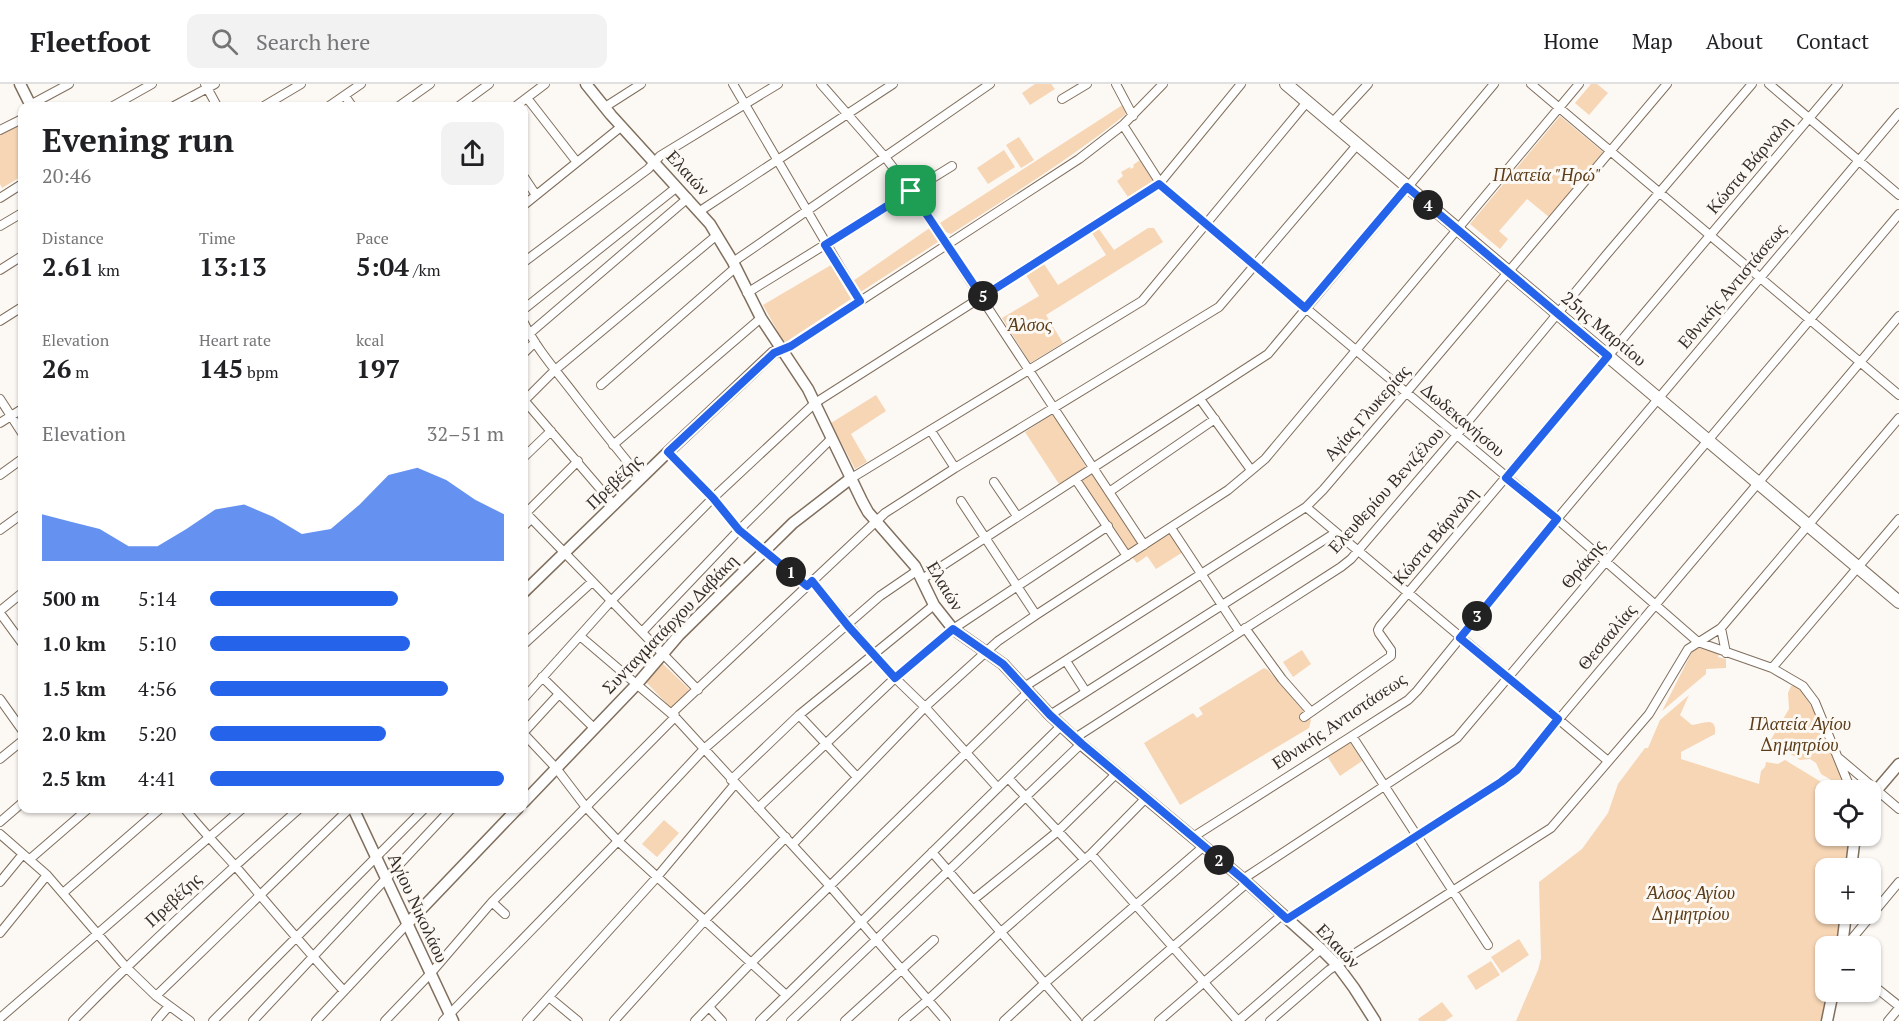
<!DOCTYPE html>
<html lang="en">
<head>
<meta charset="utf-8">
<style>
  :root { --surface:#fff; --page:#f2f2f2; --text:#202124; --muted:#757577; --line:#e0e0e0; --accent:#2563eb }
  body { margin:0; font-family:"PT Serif",serif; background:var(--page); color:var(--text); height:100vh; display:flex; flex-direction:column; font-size:22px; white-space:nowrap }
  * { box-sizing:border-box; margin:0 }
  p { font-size:20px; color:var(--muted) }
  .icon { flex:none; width:33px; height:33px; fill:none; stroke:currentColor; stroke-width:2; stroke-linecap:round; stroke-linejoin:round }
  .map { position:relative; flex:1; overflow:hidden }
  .sheet { position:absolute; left:18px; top:18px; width:510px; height:711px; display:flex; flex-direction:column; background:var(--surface); border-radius:12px; box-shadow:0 2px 4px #0004 }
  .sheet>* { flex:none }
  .buttons { position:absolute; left:1815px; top:696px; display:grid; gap:12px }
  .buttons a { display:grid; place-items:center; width:66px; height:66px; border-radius:12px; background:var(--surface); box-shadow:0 2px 4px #0004; font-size:30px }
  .pin { position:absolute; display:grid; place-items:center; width:51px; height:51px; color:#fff; margin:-26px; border-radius:12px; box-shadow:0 3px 9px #0006 }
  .km { position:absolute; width:30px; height:30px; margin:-15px; border-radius:50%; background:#222; color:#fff; font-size:16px; line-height:30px; text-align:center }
  .round { display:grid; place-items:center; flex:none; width:63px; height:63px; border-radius:12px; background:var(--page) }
  .overview { display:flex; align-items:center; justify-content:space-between; height:102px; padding:0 24px }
  h1 { font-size:33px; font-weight:700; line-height:45px }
  .metrics { display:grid; grid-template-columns:repeat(3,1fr); gap:9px; height:102px; padding:6px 24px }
  .metrics div { display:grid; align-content:center }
  .metrics b { font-size:26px; font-weight:700 }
  .metrics small { font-size:16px; font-weight:400 }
  .metrics p { font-size:16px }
  .chart { height:168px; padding:12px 24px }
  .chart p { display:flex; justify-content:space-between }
  .chart svg { width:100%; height:108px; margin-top:6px; fill:var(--accent); opacity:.7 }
  ul { padding:0 24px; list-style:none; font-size:20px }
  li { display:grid; grid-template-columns:96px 72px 1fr; align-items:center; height:45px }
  li i { height:15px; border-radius:8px; background:var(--accent) }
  header { display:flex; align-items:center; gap:36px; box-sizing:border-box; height:84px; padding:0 30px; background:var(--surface); border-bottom:2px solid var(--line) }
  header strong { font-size:28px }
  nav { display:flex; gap:33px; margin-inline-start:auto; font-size:21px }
  .search { width:420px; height:54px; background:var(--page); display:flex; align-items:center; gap:15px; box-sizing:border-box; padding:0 21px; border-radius:12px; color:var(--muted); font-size:22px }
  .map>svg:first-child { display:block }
  .green { fill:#f7d6b5 }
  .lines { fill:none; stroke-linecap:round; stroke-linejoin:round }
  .minor-casing { stroke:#806f5d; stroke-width:10 }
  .tertiary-casing { stroke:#806f5d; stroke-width:13 }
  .secondary-casing { stroke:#806f5d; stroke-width:14 }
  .minor { stroke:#fff; stroke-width:8 }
  .tertiary { stroke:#fff; stroke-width:10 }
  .secondary { stroke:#fff; stroke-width:12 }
  .route-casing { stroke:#fff; stroke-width:12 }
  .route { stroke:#2563eb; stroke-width:8 }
  .labels { text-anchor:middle; stroke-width:6; stroke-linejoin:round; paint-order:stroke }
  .street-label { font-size:18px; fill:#352d26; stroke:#fcf8f4 }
  .park-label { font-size:18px; font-style:italic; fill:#5c3d19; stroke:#fcf8f4 }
</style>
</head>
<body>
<header>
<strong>Fleetfoot</strong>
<div class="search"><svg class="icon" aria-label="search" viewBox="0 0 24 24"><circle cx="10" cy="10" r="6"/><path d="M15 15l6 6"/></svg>Search here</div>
<nav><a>Home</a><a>Map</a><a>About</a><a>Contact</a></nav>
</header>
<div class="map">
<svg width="1899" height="937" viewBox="0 0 1899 937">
  <rect width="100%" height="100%" fill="#fcf8f4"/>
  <path class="green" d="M1035 0H1051L1055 5 1030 21 1022 9Z
    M1591 0H1597L1608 9 1589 31 1575 19Z
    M1124 20 1127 27 1125 31C1070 75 1010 112 951 150L946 148 940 139Z
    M1560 32 1603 68 1549 133 1527 115 1499 147 1508 155 1500 165 1470 140Z
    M22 40V92L2 104 0 100V51Z
    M1019 53 1034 76 1021 84 1006 61Z
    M1004 66 1015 83 988 100 977 84Z
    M1140 76 1153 97 1128 113 1117 97 1123 92 1121 88 1130 83 1131 85 1134 83 1133 81Z
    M931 143 939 157 938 158 859 209 853 197Z
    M1148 144H1154L1163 158 1046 231 1063 259 1030 279 1002 234 1039 212 1026 191 1044 180 1058 201 1106 171 1092 149 1099 145 1114 166Z
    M831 181 851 215 786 258 783 257 763 221Z
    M876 311 886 327 851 350 867 378 855 385 831 339Z
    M1053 330 1086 383 1059 400 1025 348Z
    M1092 390 1139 459 1127 466 1082 397Z
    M1169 448 1183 468 1156 485 1147 472 1137 479 1132 473Z
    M1699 564 1719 569 1718 573 1726 575V584L1706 585V590L1662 627 1692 568 1694 565Z
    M1302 566 1311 580 1293 593 1283 578Z
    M659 580H663L689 605 688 608 671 624 646 598V595Z
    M1264 584 1268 586 1311 636 1309 644 1180 721 1144 659 1193 629 1197 634 1203 630 1199 624Z
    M1791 602H1796L1803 609 1817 632 1848 706 1821 690 1816 679 1810 675 1800 676 1770 657 1789 625 1788 609Z
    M1689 611 1680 631 1692 641C1703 640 1717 631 1715 650L1681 668V675L1759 700 1761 687 1765 683 1766 678 1778 680 1785 676 1831 704 1829 706H1826V752H1852L1848 784H1826V830H1841L1835 862H1826L1827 908 1821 937H1516L1538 886 1541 874 1539 798 1582 765 1608 729 1618 700 1645 664H1648L1660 636Z
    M1350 658 1362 677 1340 692 1327 672Z
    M664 736 679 749 657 773 642 760Z
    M1519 855 1529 871 1502 889 1491 873Z
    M1491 877 1500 891 1476 906 1467 892Z
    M1442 918 1453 932 1445 937H1419L1418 935Z"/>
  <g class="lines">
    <g class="minor-casing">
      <path id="minor" d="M205 0 217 22
        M733 0 860 217
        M821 0 885 73 911 107 1144 461
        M1116 0 1133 32
        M1531 0 1899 311
        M1769 0 1899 111
        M345 12 352 22
        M527 14 576 77
        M1062 15 1087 0
        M30 21 69 0
        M113 22 152 0
        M174 22 215 0
        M264 22 301 0
        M329 22 361 0
        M399 22 430 0
        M459 22 489 0
        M516 22 545 0
        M605 23 641 0
        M1332 39 1368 0
        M1123 41 1164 105 1557 435 1698 558 1772 584 1803 602 1815 618 1851 706
        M0 46 22 35
        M524 93 536 111
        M0 114 22 100
        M524 121 622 42
        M700 127 893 0
        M0 142 22 129
        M524 178 648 85 660 72 778 0
        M733 178 990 0
        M0 186 22 172
        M747 209 952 82
        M524 225 677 103
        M0 237 22 223
        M524 239C537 266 559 290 577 314 598 341 619 368 641 394
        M529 250 688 114
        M783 265 791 262 1079 75 1123 41 1163 0
        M524 269 535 258
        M601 301 735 184
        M0 315 22 349
        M1200 315 1251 386
        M524 316 614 421
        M524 317 555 286 717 151
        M0 339 22 325
        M931 347 955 384
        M613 361 761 234
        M668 368 713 414 739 446 807 502
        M524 373 551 347
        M0 391 22 375
        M850 395 1142 217 1307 18
        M1076 396 1127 472
        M994 398 1017 432
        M1109 408 1215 335
        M961 417 1036 531
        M1306 423 1608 677
        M524 427 698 606
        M526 429 578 377
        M524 442 531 435
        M1171 444 1239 547
        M0 446 22 430
        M922 495 1268 270 1494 0
        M812 497 873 570 895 594 925 623 998 704
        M0 527 22 509
        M0 529 22 559
        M1245 544 1282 595 1311 628
        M1721 544 1726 569
        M642 548 739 446 831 355
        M580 552 675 633 830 802 946 937
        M524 560 592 498
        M1066 577 1086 608
        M1772 584 1899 435
        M542 593 594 644
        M1024 603 1306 423 1323 406 1406 309 1667 0
        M524 614 611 517 713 414 815 319 1159 100 1241 0
        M0 615 22 646
        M799 631 857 693
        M1050 631 1335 449
        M1304 633 1391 572V566L1379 549 1378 546 1380 542 1838 0
        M524 648 559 610
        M524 650 556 684 585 722 618 757 786 911
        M1352 652 1488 861
        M1075 654 1341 483 1351 475 1456 352 1607 170 1752 0
        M0 675 22 657
        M1840 675 1899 725
        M1008 694 1084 775
        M731 696 799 631 934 521
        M184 724C201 745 219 764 237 784 272 825 307 867 344 907
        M758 724 895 594 953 545 1108 442
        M0 738 22 719
        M0 750 47 791 126 883 156 912 190 937
        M1193 753 1352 652 1408 616 1417 607 1557 435 1899 29
        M793 760 925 623 998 557 1036 531 1228 406 1265 375 1579 0
        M932 768 1077 937
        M1091 770 1238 937
        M30 775 89 724
        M1243 795 1457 654 1899 130
        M0 798 23 770
        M63 809 161 724
        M973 816 1057 748 1116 690
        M492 818 505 830
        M1287 835 1501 698 1517 685 1899 232
        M0 849 47 791
        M1842 861 1850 857 1899 798
        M1870 899 1899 922
        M156 912 350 724
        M549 913 578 937
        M709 923 722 937
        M0 934 243 724
        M73 937C145 863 222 793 300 724
        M156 937 169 922
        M213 937 425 724
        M253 937 452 724
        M316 937 408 839
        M385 937 431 889 492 818 675 633 674 627 885 429 955 384 1219 223 1357 61
        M443 937 618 757 704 665 880 512 918 486
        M527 937 657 793 735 700
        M614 937 705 836 786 753
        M695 937 751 879 1028 608
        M760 937 1061 642
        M791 937 1081 660
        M845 937 934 856
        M903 937 929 915 1001 848 1091 770 1146 714
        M1004 937 1045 899 1203 763
        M1087 937 1247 799
        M1159 937 1282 831
        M1238 937 1321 865
        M1270 937 1329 886 1551 744 1649 630 1688 565 1721 544 1899 334
        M1888 937 1899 924"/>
    </g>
    <g class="tertiary-casing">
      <path id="tertiary" d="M20 0 31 22
        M586 0 611 31 710 140 733 178 761 234 808 305 862 417 868 428 915 482 934 521 953 545 1003 580 1050 631 1081 660 1243 795 1321 865 1337 881 1354 904 1375 937
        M524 508 668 368 773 269 783 265
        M1870 714 1899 680
        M524 718 637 600 679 551 793 439 850 395
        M353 724 453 937
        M1851 784 1855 752
        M408 839 518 724
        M1842 862 1846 830
        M1827 937 1833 908"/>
    </g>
    <g class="secondary-casing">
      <path id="secondary" d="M1286 0 1899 518"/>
    </g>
    <use href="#minor" class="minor"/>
    <use href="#tertiary" class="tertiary"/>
    <use href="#secondary" class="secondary"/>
  </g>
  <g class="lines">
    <g class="route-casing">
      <path id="route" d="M1159 100 1305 224 1407 103 1608 272 1506 394 1557 435 1460 554 1558 635 1517 686 1501 698 1287 835 1243 795 1082 660 1050 631 1003 580 953 545 895 594 848 542 812 497 807 502 739 446 713 414 668 368 774 269 791 262 860 217 825 161 911 107 982 213Z"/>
    </g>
    <use href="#route" class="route"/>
  </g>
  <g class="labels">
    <g class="street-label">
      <text transform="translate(1749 81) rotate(-50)" y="6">Κώστα Βάρναλη</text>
      <text transform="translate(688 89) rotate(47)" y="6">Ελαιών</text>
      <text transform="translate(1732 202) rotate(-50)" y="6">Εθνικής Αντιστάσεως</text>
      <text transform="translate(1604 245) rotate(40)" y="6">25ης Μαρτίου</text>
      <text transform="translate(1367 329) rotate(-49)" y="6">Αγίας Γλυκερίας</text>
      <text transform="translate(1463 336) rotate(40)" y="6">Δωδεκανήσου</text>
      <text transform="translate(614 398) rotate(-44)" y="6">Πρεβέζης</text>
      <text transform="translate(1386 406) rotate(-48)" y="6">Ελευθερίου Βενιζέλου</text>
      <text transform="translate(1435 452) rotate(-50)" y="6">Κώστα Βάρναλη</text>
      <text transform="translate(1583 480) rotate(-50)" y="6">Θράκης</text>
      <text transform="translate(945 502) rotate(59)" y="6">Ελαιών</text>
      <text transform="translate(670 540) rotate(-46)" y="6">Συνταγματάρχου Δαβάκη</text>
      <text transform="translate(1607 553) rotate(-50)" y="6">Θεσσαλίας</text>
      <text transform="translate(1339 637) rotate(-34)" y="6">Εθνικής Αντιστάσεως</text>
      <text transform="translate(173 816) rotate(-43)" y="6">Πρεβέζης</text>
      <text transform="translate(418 824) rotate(65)" y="6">Αγίου Νικολάου</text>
      <text transform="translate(1338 862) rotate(46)" y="6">Ελαιών</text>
    </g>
    <g class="park-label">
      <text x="1547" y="97">Πλατεία "Ηρώ"</text>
      <text x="1030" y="247">Άλσος</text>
      <text x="1800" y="646">Πλατεία Αγίου<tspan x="1800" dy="21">Δημητρίου</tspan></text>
      <text x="1691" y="815">Άλσος Αγίου<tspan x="1691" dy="21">Δημητρίου</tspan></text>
    </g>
  </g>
</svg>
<div class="buttons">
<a><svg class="icon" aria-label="locate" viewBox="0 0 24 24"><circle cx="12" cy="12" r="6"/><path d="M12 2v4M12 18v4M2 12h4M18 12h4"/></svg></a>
<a>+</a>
<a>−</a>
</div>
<div class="pin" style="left:911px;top:107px;background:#1e9e55"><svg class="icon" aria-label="arrive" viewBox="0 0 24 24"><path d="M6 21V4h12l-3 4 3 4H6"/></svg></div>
<b class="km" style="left:791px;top:488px">1</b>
<b class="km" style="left:1219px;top:776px">2</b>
<b class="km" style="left:1477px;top:532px">3</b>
<b class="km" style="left:1428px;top:121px">4</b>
<b class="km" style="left:983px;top:212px">5</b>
<section class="sheet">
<div class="overview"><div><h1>Evening run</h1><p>20:46</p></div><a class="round"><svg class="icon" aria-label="share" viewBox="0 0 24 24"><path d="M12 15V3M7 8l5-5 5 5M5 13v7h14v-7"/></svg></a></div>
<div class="metrics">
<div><p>Distance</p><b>2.61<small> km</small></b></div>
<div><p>Time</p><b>13:13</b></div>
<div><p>Pace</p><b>5:04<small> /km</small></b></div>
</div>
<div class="metrics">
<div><p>Elevation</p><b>26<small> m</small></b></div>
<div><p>Heart rate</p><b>145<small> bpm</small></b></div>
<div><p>kcal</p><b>197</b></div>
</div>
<div class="chart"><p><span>Elevation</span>32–51 m</p>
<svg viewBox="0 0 160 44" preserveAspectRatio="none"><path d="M0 44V25L10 28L20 31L30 38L40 38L50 31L60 23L70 21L80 26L90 33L100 31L110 21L120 9L130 6L140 11L150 19L160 25V44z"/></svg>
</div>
<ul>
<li><b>500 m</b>5:14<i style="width:64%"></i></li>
<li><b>1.0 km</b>5:10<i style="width:68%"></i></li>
<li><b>1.5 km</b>4:56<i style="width:81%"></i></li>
<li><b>2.0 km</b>5:20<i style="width:60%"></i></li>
<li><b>2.5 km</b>4:41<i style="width:100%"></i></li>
</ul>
</section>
</div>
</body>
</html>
